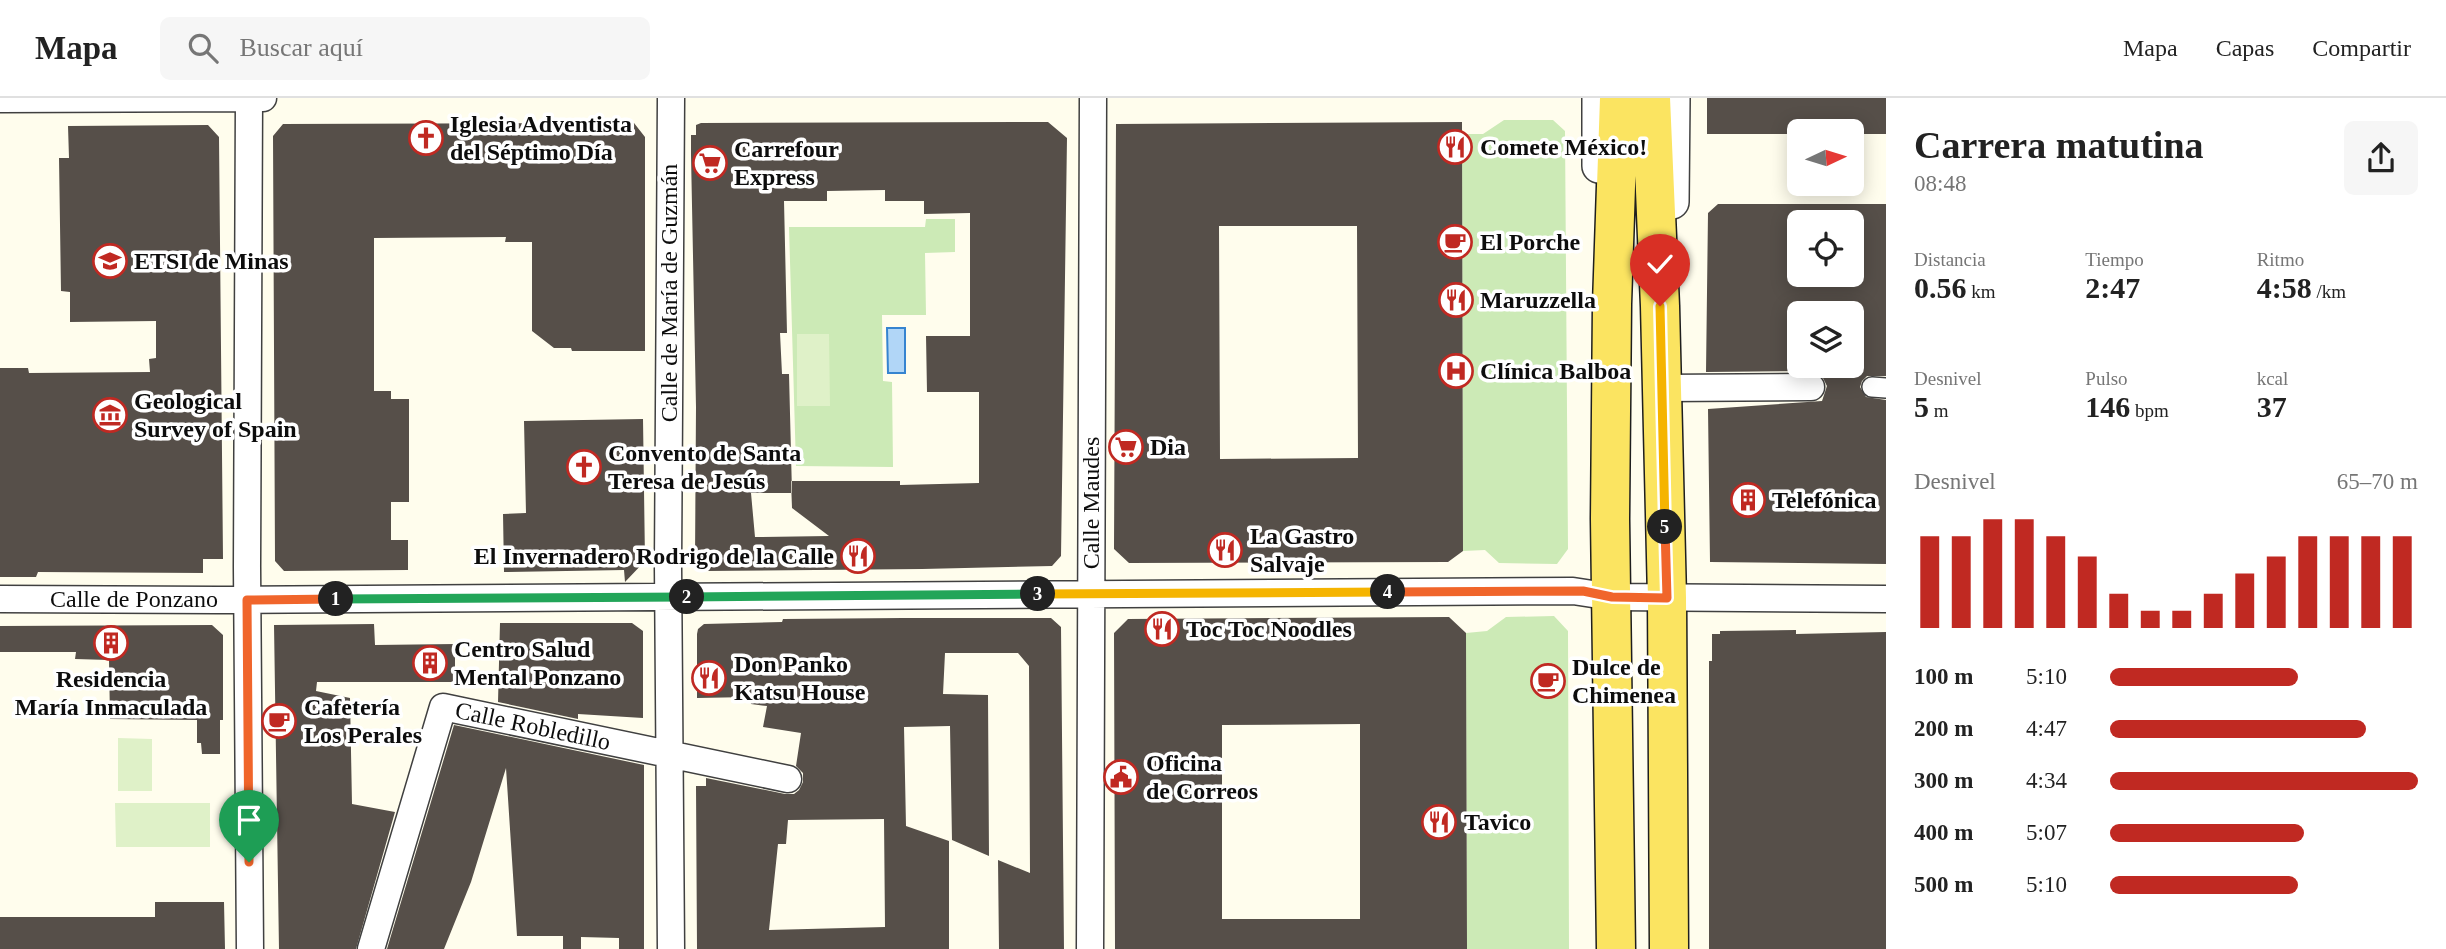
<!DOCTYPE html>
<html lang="es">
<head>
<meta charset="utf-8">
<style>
  :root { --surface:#fff; --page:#f6f6f6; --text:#222; --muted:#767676; --line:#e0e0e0; --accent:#c02922 }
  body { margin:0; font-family:"Times New Roman",serif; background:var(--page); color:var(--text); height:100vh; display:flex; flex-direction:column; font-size:26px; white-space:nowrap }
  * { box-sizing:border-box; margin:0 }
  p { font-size:23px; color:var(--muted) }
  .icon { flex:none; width:38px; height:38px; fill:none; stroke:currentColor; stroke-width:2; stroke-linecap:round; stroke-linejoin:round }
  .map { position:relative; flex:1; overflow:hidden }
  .drawer { display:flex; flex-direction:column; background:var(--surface); width:560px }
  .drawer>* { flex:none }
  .needle { width:46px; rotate:86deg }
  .fabs { position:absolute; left:1787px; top:21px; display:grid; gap:14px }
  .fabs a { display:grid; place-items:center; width:77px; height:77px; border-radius:10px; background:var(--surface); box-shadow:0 4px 18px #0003; font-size:35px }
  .pin { position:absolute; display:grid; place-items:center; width:60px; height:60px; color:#fff; margin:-72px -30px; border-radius:50% 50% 50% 0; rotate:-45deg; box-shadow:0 0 7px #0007 }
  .pin .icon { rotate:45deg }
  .km { position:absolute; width:35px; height:35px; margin:-18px; border-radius:50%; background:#222; color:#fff; font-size:19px; line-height:35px; text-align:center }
  .round { display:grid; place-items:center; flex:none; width:74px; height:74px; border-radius:10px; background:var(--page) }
  .summary { display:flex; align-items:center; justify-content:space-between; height:119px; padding:0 28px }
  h1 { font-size:38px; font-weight:700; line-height:52px }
  .figures { display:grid; grid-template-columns:repeat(3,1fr); gap:10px; height:119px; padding:7px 28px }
  .figures div { display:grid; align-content:center }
  .figures b { font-size:30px; font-weight:700 }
  .figures small { font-size:19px; font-weight:400 }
  .figures p { font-size:19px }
  .chart { height:196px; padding:14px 28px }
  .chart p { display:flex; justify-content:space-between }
  .chart svg { width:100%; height:126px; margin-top:7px; stroke:var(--accent); stroke-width:6 }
  ul { padding:0 28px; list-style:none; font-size:23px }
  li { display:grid; grid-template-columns:112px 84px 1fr; align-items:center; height:52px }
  li i { height:18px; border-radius:9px; background:var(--accent) }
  header { display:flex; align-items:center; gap:42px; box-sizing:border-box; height:98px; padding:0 35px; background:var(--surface); border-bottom:2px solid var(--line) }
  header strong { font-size:33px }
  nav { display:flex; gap:38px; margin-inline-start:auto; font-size:24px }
  .search { width:490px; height:63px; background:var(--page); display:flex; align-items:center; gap:18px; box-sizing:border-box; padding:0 24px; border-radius:10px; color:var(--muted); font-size:26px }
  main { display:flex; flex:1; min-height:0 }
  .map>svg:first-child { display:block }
  .green { fill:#cceab6 }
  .pitch { fill:#dff1c8 }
  .water { fill:#b1d6f7; stroke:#3684d0; stroke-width:2 }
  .building { fill:#564f49; fill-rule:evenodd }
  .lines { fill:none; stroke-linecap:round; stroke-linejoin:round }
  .pedestrian-casing { stroke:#404040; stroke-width:22 }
  .minor-casing { stroke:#404040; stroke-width:29 }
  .tertiary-casing { stroke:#404040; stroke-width:36 }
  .primary-casing { stroke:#1e1e1e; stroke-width:41 }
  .pedestrian { stroke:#fff; stroke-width:19 }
  .minor { stroke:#fff; stroke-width:26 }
  .tertiary { stroke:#fff; stroke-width:33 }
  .primary { stroke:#fbe461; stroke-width:38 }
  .split-1-casing { stroke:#fff; stroke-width:14 }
  .split-2-casing { stroke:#fff; stroke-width:14 }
  .split-3-casing { stroke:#fff; stroke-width:14 }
  .split-4-casing { stroke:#fff; stroke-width:14 }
  .split-5-casing { stroke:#fff; stroke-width:14 }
  .split-6-casing { stroke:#fff; stroke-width:14 }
  .split-1 { stroke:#f0652b; stroke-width:9 }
  .split-2 { stroke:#22a559; stroke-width:9 }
  .split-3 { stroke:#22a559; stroke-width:9 }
  .split-4 { stroke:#f5b400; stroke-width:9 }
  .split-5 { stroke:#f0652b; stroke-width:9 }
  .split-6 { stroke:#f5b400; stroke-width:9 }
  .labels { text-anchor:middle; stroke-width:7; stroke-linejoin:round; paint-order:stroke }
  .poi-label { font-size:24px; font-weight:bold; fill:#0d0d0d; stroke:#fff; text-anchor:start }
  .street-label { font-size:24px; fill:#0d0d0d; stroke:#fff }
</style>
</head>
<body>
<header>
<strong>Mapa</strong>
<div class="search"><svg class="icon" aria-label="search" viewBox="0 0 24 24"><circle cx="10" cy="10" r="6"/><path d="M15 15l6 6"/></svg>Buscar aquí</div>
<nav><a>Mapa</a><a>Capas</a><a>Compartir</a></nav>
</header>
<main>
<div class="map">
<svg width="1886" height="851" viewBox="0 0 1886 851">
  <rect width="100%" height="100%" fill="#fffded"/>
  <path class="green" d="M1504 22H1553L1565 33 1568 451 1557 466 1499 465 1485 452 1463 453 1462 36H1483Z
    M926 121H955V154L925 155 926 217H882L883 283 892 284 893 369 796 368 789 129H925Z
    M1554 518 1568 533 1569 851H1467L1466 535 1487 533 1506 519Z"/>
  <path class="pitch" d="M797 236H829L830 308H797Z
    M118 640 152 641V693H118Z
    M115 705H210V749H116Z"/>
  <path class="water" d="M887 230H905V275H888Z"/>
  <path class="building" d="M1707 0H1886V36H1852V33H1799V36H1707Z
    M1048 24 1067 40 1061 458 1052 468 922 471 706 473 695 462 696 309 691 57V37H696V27L701 25ZM885 92V103H924V116L970 115V238H926L927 294H979V385L900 387V383H791L792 410 829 438 755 439 751 395H792L789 276H782L780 235H787L784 103H827V93Z
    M1462 24 1463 453 1448 464 1129 465 1114 451 1116 26ZM1219 128H1357L1358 360 1220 361Z
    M634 25 645 39V253H572L571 250H554L532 233V144H505L506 139 374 140V293H391V301H409V404H391V442H408V472L284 473 275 463 273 38 283 26Z
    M208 27 219 39 223 461H203V475L38 474 36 479H0V270H28L29 275 150 274 149 261 156 260V223L70 224V194L61 193 59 60H69L68 28Z
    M1718 106H1886V278H1867L1862 283 1860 289 1866 299 1886 302V466L1710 464 1708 311 1822 303 1827 288 1822 278 1821 268H1852V215H1799V273L1706 274 1708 115ZM1799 124H1852V177H1799Z
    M643 321 645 463 625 484 624 472 504 474 503 416 526 415 524 323Z
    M1449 519 1466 535 1467 851H1115L1114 535 1128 521ZM1360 626V821H1222V627Z
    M903 520H1051L1061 529 1064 851H999L998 762 1030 775 1029 568 1018 555H945L943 596 988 597 989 758 952 742 950 628 904 629 906 728 949 743V851H697L696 688H706V680L785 696H794L799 692 803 684V675L796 668 801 635 763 629 767 608 751 606 750 599 697 600V536L698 531 704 526 782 524 783 521ZM884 721 885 829 769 832 778 746H786L788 722Z
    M500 525H632L643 533V620L578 616V621L498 604Z
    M374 526 375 547 455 546V584H317L316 593 350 600 352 706 395 714 356 851H279L274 527Z
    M212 527 223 537V622H220V656H202L201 645H197V622L110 621 109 562 75 561 76 554H0V528Z
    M1796 532V536L1886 534V851H1709V563H1712V536H1720V533Z
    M454 627 644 667V851H619V840L581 839V851H563V838H517L506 670 471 784 444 851H387Z
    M155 804H224L225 851H0V819H155Z"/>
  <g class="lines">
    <g class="pedestrian-casing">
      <path id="pedestrian" d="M1872 289 1886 290"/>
    </g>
    <g class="minor-casing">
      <path id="minor" d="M249 0 247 469 250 851
        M671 0 668 467 671 851
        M0 1 263 0
        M1662 290 1811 289
        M0 501 218 502 1573 493 1612 499 1886 501
        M371 851 443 609 788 681
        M1090 851 1093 0"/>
    </g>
    <g class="tertiary-casing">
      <path id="tertiary" d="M1599 0V68
        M1672 104 1673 0"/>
    </g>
    <g class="primary-casing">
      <path id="primary" d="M1651 0 1660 208 1667 500 1669 851
        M1616 851 1610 421 1612 206 1619 0"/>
    </g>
    <use href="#pedestrian" class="pedestrian"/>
    <use href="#minor" class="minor"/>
    <use href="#tertiary" class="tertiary"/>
    <use href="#primary" class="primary"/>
  </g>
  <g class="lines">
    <g class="split-1-casing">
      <path id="split-1" d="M249 764 247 502 336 501"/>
    </g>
    <g class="split-2-casing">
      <path id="split-2" d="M336 501 687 499"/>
    </g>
    <g class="split-3-casing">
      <path id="split-3" d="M687 499 1038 496"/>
    </g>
    <g class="split-4-casing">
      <path id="split-4" d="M1038 496 1388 494"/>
    </g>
    <g class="split-5-casing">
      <path id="split-5" d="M1388 494 1583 493 1612 499 1667 500 1665 429"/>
    </g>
    <g class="split-6-casing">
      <path id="split-6" d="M1660 208 1665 429"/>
    </g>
    <use href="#split-1" class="split-1"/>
    <use href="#split-2" class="split-2"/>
    <use href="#split-3" class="split-3"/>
    <use href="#split-4" class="split-4"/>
    <use href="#split-5" class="split-5"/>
    <use href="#split-6" class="split-6"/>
  </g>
  <defs>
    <g id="church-ring" transform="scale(1.75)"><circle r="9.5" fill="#fff" stroke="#c02922" stroke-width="1.5"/><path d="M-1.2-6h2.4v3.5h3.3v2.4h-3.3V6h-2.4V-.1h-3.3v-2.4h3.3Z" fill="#c02922"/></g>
    <g id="restaurant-ring" transform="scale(1.75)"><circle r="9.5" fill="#fff" stroke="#c02922" stroke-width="1.5"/><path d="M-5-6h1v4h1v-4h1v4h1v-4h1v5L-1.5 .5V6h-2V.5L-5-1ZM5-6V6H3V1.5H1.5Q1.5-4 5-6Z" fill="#c02922"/></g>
    <g id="supermarket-ring" transform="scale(1.75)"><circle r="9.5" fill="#fff" stroke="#c02922" stroke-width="1.5"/><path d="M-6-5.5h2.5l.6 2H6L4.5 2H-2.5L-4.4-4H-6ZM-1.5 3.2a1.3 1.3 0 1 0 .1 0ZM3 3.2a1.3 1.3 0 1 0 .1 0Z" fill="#c02922"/></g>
    <g id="cafe-ring" transform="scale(1.75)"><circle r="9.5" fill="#fff" stroke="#c02922" stroke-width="1.5"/><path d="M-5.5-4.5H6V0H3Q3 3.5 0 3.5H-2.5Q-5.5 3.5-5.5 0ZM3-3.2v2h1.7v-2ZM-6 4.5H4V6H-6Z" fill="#c02922"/></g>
    <g id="university-ring" transform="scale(1.75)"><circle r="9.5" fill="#fff" stroke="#c02922" stroke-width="1.5"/><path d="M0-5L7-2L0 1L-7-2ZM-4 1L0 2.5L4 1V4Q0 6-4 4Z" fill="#c02922"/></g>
    <g id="hospital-ring" transform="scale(1.75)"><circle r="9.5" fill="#fff" stroke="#c02922" stroke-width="1.5"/><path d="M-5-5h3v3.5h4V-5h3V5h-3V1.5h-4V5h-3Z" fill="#c02922"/></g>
    <g id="museum-ring" transform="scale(1.75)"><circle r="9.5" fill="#fff" stroke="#c02922" stroke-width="1.5"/><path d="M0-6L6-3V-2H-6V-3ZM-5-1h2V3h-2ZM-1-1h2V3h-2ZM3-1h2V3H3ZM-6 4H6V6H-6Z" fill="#c02922"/></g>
    <g id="building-ring" transform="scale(1.75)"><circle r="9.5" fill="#fff" stroke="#c02922" stroke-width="1.5"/><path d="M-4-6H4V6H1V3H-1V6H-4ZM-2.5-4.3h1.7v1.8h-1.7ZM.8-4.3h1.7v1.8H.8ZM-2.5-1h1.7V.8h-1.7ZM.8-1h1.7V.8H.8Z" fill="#c02922"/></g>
    <g id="civic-ring" transform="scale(1.75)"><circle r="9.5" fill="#fff" stroke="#c02922" stroke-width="1.5"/><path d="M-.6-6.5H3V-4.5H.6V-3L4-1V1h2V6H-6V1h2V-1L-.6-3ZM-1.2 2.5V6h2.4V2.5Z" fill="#c02922"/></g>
  </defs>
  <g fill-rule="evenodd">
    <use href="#church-ring" x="426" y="40"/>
    <use href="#restaurant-ring" x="1455" y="49"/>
    <use href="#supermarket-ring" x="710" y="65"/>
    <use href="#cafe-ring" x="1455" y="144"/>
    <use href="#university-ring" x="110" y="163"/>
    <use href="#restaurant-ring" x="1456" y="202"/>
    <use href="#hospital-ring" x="1456" y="273"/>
    <use href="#museum-ring" x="110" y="317"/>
    <use href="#supermarket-ring" x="1126" y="349"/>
    <use href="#church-ring" x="584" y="369"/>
    <use href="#building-ring" x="1748" y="402"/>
    <use href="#restaurant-ring" x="1225" y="452"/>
    <use href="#restaurant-ring" x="858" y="458"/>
    <use href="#restaurant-ring" x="1162" y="531"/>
    <use href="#building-ring" x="111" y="545"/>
    <use href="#building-ring" x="430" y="565"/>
    <use href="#restaurant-ring" x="709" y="580"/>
    <use href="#cafe-ring" x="1548" y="583"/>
    <use href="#cafe-ring" x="279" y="623"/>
    <use href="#civic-ring" x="1121" y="679"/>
    <use href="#restaurant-ring" x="1439" y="724"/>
  </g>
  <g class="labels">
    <g class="poi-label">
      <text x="450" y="34">Iglesia Adventista<tspan x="450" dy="28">del Séptimo Día</tspan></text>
      <text x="1480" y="57">Comete México!</text>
      <text x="734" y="59">Carrefour<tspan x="734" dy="28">Express</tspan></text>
      <text x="1480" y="152">El Porche</text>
      <text x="134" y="171">ETSI de Minas</text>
      <text x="1480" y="210">Maruzzella</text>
      <text x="1480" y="281">Clínica Balboa</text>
      <text x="134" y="311">Geological<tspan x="134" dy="28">Survey of Spain</tspan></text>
      <text x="1150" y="357">Dia</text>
      <text x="608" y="363">Convento de Santa<tspan x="608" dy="28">Teresa de Jesús</tspan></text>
      <text x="1772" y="410">Telefónica</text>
      <text x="1250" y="446">La Gastro<tspan x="1250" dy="28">Salvaje</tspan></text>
      <text x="834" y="466" text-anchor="end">El Invernadero Rodrigo de la Calle</text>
      <text x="1186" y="539">Toc Toc Noodles</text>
      <text x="454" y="559">Centro Salud<tspan x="454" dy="28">Mental Ponzano</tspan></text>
      <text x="734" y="574">Don Panko<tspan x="734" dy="28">Katsu House</tspan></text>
      <text x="1572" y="577">Dulce de<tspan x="1572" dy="28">Chimenea</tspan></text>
      <text x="111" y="589" text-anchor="middle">Residencia<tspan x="111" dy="28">María Inmaculada</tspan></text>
      <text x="304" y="617">Cafetería<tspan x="304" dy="28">Los Perales</tspan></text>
      <text x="1146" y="673">Oficina<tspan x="1146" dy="28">de Correos</tspan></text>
      <text x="1464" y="732">Tavico</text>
    </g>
    <g class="street-label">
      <text transform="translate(669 195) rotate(-90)" y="8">Calle de María de Guzmán</text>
      <text transform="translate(1091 405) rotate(-90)" y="8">Calle Maudes</text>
      <text x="134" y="509">Calle de Ponzano</text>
      <text transform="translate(533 628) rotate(12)" y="8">Calle Robledillo</text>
    </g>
  </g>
</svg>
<div class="fabs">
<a><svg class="needle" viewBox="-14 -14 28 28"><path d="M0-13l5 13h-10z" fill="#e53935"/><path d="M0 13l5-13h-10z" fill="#767676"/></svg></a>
<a><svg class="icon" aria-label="locate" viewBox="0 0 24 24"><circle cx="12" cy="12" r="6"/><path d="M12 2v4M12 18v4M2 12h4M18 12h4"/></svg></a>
<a><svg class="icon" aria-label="layers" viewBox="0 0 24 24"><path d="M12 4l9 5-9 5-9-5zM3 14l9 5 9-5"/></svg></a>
</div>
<div class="pin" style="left:249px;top:764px;background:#1e9e55"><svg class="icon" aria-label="arrive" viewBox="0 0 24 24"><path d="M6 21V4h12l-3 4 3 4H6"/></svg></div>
<div class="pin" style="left:1660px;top:208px;background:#d93025"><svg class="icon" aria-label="check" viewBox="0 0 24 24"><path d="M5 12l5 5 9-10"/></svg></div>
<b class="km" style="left:336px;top:501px">1</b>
<b class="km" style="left:687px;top:499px">2</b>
<b class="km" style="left:1038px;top:496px">3</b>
<b class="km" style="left:1388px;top:494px">4</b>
<b class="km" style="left:1665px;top:429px">5</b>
</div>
<section class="drawer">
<div class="summary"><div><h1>Carrera matutina</h1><p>08:48</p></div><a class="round"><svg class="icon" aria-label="share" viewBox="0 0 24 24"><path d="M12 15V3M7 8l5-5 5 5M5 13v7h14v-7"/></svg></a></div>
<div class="figures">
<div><p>Distancia</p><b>0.56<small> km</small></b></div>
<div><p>Tiempo</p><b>2:47</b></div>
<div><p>Ritmo</p><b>4:58<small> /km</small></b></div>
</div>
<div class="figures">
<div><p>Desnivel</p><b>5<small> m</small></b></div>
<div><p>Pulso</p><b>146<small> bpm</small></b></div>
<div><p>kcal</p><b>37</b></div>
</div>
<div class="chart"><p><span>Desnivel</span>65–70 m</p>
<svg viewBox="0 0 160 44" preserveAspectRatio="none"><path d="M5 44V12M15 44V12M25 44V6M35 44V6M45 44V12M55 44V19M65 44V32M75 44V38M85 44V38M95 44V32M105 44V25M115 44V19M125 44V12M135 44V12M145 44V12M155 44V12"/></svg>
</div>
<ul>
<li><b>100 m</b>5:10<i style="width:61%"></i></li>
<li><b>200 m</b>4:47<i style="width:83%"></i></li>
<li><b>300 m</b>4:34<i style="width:100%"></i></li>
<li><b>400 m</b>5:07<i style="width:63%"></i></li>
<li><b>500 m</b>5:10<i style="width:61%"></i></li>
</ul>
</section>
</main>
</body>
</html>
